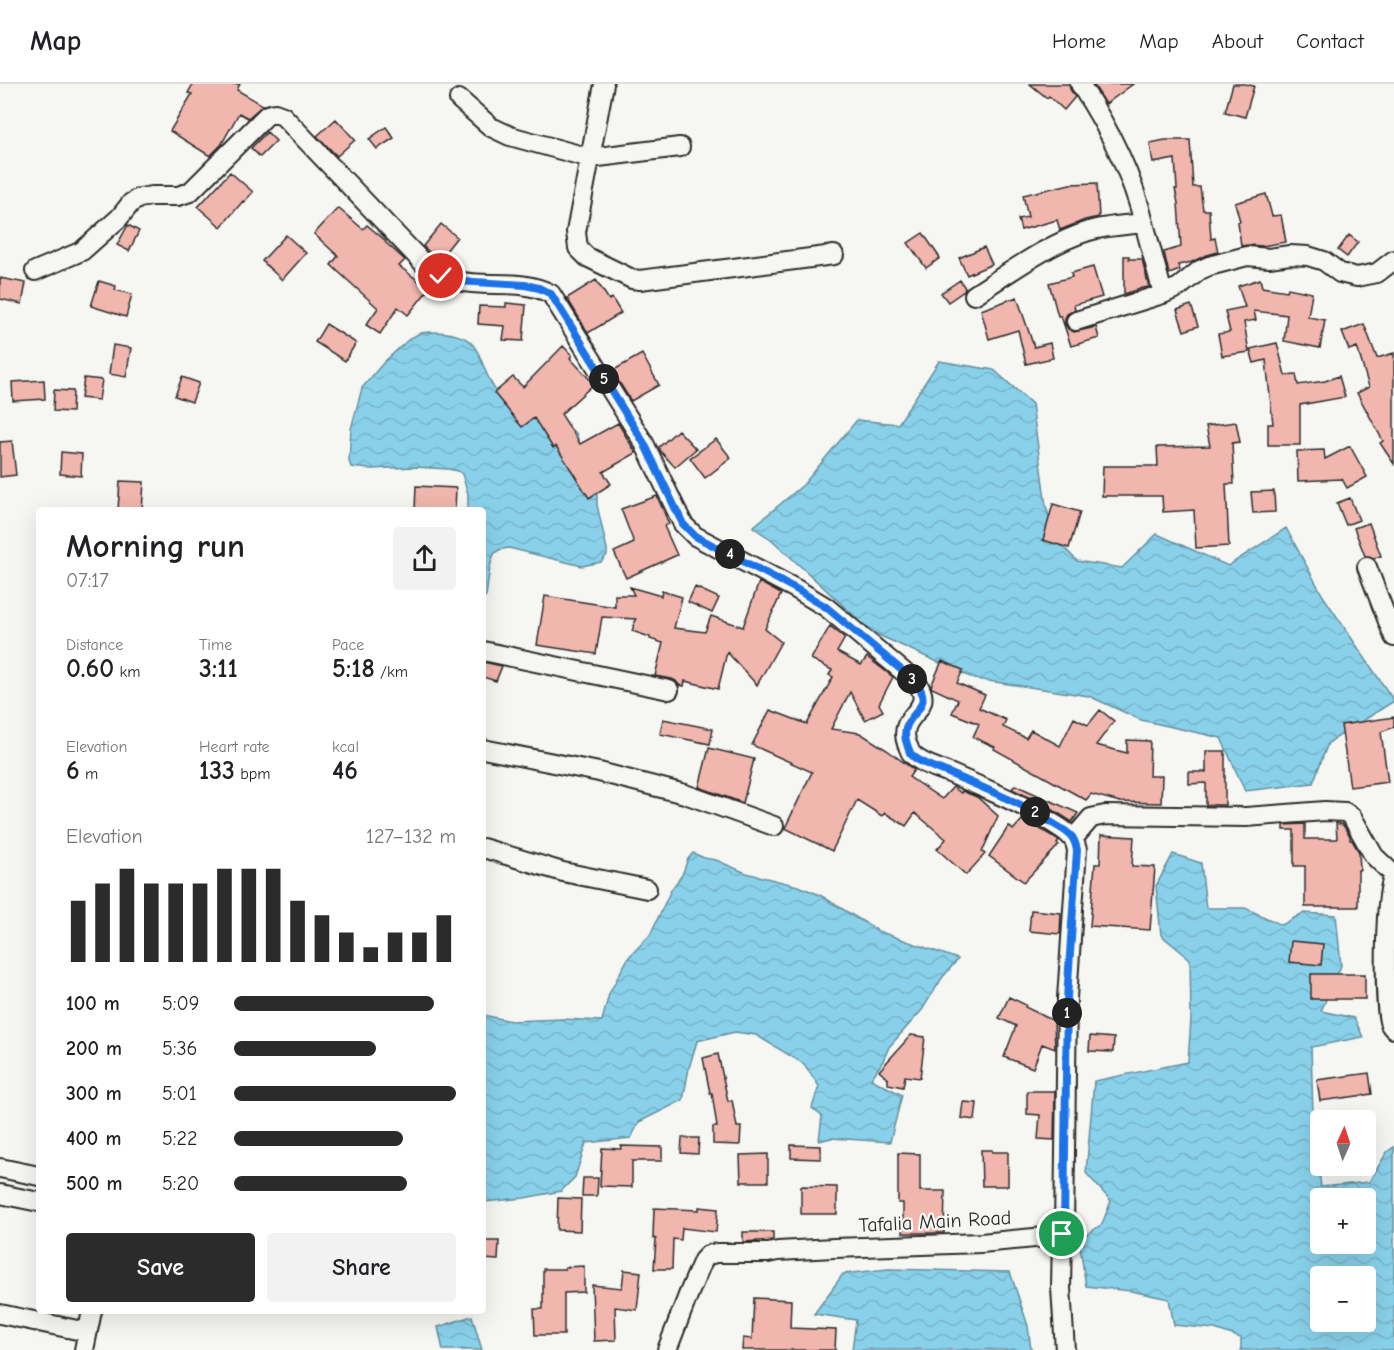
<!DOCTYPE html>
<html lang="en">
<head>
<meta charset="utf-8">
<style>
  :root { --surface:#fff; --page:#f2f2f2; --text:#202124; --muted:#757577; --line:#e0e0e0; --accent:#2b2b2b }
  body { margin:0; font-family:"Comic Neue",sans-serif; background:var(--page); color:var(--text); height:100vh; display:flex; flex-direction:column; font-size:22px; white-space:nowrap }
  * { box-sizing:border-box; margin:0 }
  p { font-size:20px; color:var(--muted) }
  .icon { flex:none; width:33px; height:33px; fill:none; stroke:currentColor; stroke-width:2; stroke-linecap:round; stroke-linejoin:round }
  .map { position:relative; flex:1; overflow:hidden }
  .side { position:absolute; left:36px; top:423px; width:450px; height:807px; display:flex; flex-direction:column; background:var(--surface); border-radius:6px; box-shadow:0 6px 24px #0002 }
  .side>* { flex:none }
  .needle { width:39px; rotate:3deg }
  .fabs { position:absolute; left:1310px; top:1026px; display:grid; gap:12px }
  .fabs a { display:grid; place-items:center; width:66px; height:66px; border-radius:6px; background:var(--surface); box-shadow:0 6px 24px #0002; font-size:30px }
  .pin { position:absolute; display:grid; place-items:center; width:51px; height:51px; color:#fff; margin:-26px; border:3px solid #fff; border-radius:50%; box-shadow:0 2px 6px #0007 }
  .km { position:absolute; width:30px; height:30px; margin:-15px; border-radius:50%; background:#222; color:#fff; font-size:16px; line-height:30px; text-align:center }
  .round { display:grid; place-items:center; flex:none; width:63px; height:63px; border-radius:6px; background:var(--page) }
  .summary { display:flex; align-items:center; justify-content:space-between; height:102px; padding:0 30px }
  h1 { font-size:33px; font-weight:700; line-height:45px }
  .metrics { display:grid; grid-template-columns:repeat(3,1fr); gap:9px; height:102px; padding:6px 30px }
  .metrics div { display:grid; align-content:center }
  .metrics b { font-size:26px; font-weight:700 }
  .metrics small { font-size:16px; font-weight:400 }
  .metrics p { font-size:16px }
  .chart { height:168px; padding:12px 30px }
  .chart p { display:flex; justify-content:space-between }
  .chart svg { width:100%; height:108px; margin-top:6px; stroke:var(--accent); stroke-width:6 }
  .primary-button { display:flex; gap:12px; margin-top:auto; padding:12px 30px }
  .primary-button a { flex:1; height:69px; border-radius:6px; background:var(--accent); color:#fff; font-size:24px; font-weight:700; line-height:69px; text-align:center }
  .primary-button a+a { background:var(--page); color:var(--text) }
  ul { padding:0 30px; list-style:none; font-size:20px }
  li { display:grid; grid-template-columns:96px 72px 1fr; align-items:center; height:45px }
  li i { height:15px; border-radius:8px; background:var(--accent) }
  header { display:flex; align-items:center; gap:36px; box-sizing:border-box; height:84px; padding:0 30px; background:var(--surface); border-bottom:2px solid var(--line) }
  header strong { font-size:28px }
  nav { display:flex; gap:33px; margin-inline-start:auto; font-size:21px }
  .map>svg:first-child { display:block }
  .water { fill:url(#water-waves); stroke:#638f9e; stroke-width:1.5; fill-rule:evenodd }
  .building { fill:#f1b6ae; stroke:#2b2b2b; stroke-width:1.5 }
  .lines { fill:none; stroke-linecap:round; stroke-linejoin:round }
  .minor-casing { stroke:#2b2b2b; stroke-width:22 }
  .minor { stroke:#f6f6f2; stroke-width:18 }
  .route-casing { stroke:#fff; stroke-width:12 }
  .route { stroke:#1a73e8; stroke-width:8 }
  .labels { text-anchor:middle; stroke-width:4.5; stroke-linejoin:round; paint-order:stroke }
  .street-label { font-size:20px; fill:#2b2b2b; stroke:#f6f6f2 }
</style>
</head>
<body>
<header>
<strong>Map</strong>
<nav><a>Home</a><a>Map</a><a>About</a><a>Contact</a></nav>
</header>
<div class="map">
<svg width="1394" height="1266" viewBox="0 0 1394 1266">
  <defs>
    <pattern id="water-waves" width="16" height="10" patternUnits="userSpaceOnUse" patternTransform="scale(1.5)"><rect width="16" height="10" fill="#89d1ea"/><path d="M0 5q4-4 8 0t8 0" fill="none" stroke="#76b4c9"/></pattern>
  </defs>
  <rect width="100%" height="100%" fill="#f6f6f2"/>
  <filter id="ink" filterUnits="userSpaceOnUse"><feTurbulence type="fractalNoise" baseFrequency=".0167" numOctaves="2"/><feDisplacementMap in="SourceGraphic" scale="12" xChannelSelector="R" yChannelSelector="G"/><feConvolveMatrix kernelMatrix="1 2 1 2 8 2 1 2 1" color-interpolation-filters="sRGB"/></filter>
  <g filter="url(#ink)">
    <path class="water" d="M430 248C491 248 472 278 500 313L565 342 576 349 578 355 575 364 597 405V421L607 465V471L601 478 582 482 509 464C504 465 499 464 495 469 489 476 488 502 486 512L483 515V426H468V410L462 390 458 387 448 385 415 383 370 385 351 383 349 377 351 345 362 304 384 278 409 255 420 249Z
      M939 277 994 286 1032 320 1046 422 1055 454 1077 477 1122 484 1157 450 1228 482 1286 444 1323 512 1394 617 1328 659 1313 699 1245 707 1221 654 1141 636 1089 612 975 595 872 548 772 456 753 443 803 401 857 336 898 340Z
      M693 769 704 774 716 776 746 789 798 802 820 811 878 847 958 875 942 894 922 926 889 963 883 977 871 995 902 1011 890 1058 831 1054 819 1057 822 1032 812 1024 819 1002 804 980 756 951 735 948 697 957 689 984 683 1016 639 1038 631 1054 586 1059 575 1093 561 1107 524 1114 485 1118 483 1115V931L511 937 562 935 602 937 609 910 622 885 629 873 650 851 671 806 682 791 688 775Z
      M1173 770 1201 779 1206 824H1245L1282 841 1303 829 1336 831 1341 882 1321 927 1354 934 1363 953 1311 963 1313 1031 1321 1103 1369 1098 1387 1068 1394 1063V1266H1241V1254L1215 1245 1174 1241 1169 1215 1131 1207 1086 1202 1079 1156 1102 1140 1111 1117 1086 1089 1094 997 1188 978 1191 935 1190 875 1161 851 1156 802ZM1320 1114H1365V1160H1320ZM1320 1192H1365V1238H1320Z
      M888 1185 1010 1188 1028 1242 1031 1266H852L856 1236 814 1230 843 1190Z
      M472 1232 482 1266H443L438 1243Z"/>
    <path class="building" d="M193 0H240L237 6 263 21 248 34 239 29 221 61 210 72 170 47 192 10 188 9Z
      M1030 0H1069L1070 5 1075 13 1064 26 1049 12 1047 14Z
      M1093 0H1133L1106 20Z
      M1233 0H1245L1254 2 1245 33 1225 28Z
      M336 35 355 56 337 72 317 52Z
      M386 43 394 54 377 65 369 55Z
      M267 48 276 57 260 73 251 64Z
      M1165 56H1190L1193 103H1200L1203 126H1209L1211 155 1215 154 1218 168 1204 172 1192 178 1178 181 1180 186 1169 190 1164 168 1181 163 1178 119 1175 105H1177L1175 75 1153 79 1150 59Z
      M230 88 253 108 244 118 243 117 221 143 198 123Z
      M1097 99 1099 133 1085 136 1060 146 1057 136 1021 146 1018 135 1028 133 1023 111 1070 100Z
      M1266 110 1272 132 1281 131 1286 158 1262 162 1248 161 1241 162 1238 138 1240 137 1235 119Z
      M338 124 363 145 367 141 386 157 385 158 405 176 399 182 429 205 408 231 398 223 380 250 366 241 378 224 331 181 338 172 314 150Z
      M441 140 457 153 438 177 423 162Z
      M128 141 139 147 129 167 117 161Z
      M923 149 940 174 926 184 908 159Z
      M286 151 306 169 282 196 262 177Z
      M1349 151 1358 158 1347 173 1338 166Z
      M984 163 992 180 967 191 959 174Z
      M1124 172H1129V175H1142L1149 203 1137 205V206L1124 210Z
      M1093 183 1102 213 1074 221 1075 226 1067 230 1065 234V240L1068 245 1074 248 1096 243 1099 254 1071 262 1061 232H1058L1049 199 1072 193 1071 189Z
      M0 194 26 199 22 220 0 215Z
      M1260 195 1262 203 1287 207 1288 204 1312 209 1308 233 1325 236 1320 264 1284 257 1287 231 1254 227 1256 236 1244 238 1249 268 1222 272 1218 250 1230 248 1225 227 1245 223 1238 202Z
      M596 196 609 216 612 214 621 229 588 249 567 214Z
      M960 196 965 204 964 207 948 218 941 209Z
      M99 197 116 202 115 206 132 210 126 233 91 222Z
      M1017 213 1034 263 1050 259 1053 274 1026 280 1018 246 989 255 981 226Z
      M506 219 526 221 523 257 503 256 505 242 478 240 479 222 506 223Z
      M1191 221 1198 242 1184 247 1177 226Z
      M326 240 356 259 345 277 315 258Z
      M1364 240 1377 274 1394 269V380L1380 359 1383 357 1357 309 1369 303 1357 263 1349 266 1342 248Z
      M1277 259 1285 291 1296 290 1298 301 1325 297 1339 292 1345 313 1300 321V361H1268V340H1273L1266 276 1254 279 1250 265Z
      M113 261 131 264 126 293 109 290Z
      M563 262 572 271 570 274 594 300 561 330 580 360 618 339 636 369 603 388 611 400 589 414 556 362 553 364 534 334 522 343 494 309 513 293 523 303Z
      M642 270 659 301 631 317 612 287Z
      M182 293 199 299 192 318 175 312Z
      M84 294 102 296 99 316 81 314Z
      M44 296 45 315 13 317 12 298Z
      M54 306 73 307 72 328 53 327Z
      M1236 338 1240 358 1232 359 1234 400H1226L1229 462 1196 464 1194 426 1163 428 1162 412H1102L1103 382H1158L1157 363 1210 362 1206 342Z
      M678 346 696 365 675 383 661 368 659 363Z
      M716 355 731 374 705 394 690 374Z
      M12 357 16 391 0 393V358Z
      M1350 362 1367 393 1347 404 1342 395 1298 397 1297 367 1324 366 1325 375Z
      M61 368 82 370 81 392 60 390Z
      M120 397 144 398 142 426H118Z
      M416 402 456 404 455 426H415Z
      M1274 407 1275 428 1253 429 1251 408Z
      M657 412 669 440 664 442 677 471 626 494 614 468 634 459 621 425Z
      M1350 414 1359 436 1346 441 1337 419Z
      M1053 420 1080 428 1069 464 1043 456Z
      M1369 439 1381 472 1374 474 1369 472H1365L1354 444Z
      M759 498 781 510 765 545 781 558 757 601 727 568 718 605 685 597 684 602 679 601 676 597 672 595 655 592 663 559 650 555V553L632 547 636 535 602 533 596 570 537 561 545 512 615 523V511H634L630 503 661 512 662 507 682 513 674 544 705 548 711 532 743 543Z
      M695 503 719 514 712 529 688 518Z
      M830 542 845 554 837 568 861 581 867 573 893 593 879 620 883 627 865 636 850 608 831 645 860 649 887 666 914 686 909 693 942 715 953 703 961 709 962 707 977 713 998 732 982 768 985 770 966 791 937 765 946 755 915 729 906 742 885 729 882 732 857 716 832 767 785 744 812 688 752 661 770 626 807 640 833 593 829 591 832 586 811 575Z
      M942 577 963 586 957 599 985 611 979 624 1006 636 1003 643 1026 654 1031 646 1060 662 1074 634 1088 641 1100 626 1114 637 1096 661 1127 669V656L1150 657 1149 692H1162L1161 719 1120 718 1091 710 1086 716 994 665 995 663 973 653 979 640 952 629 958 616 932 604 931 602Z
      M483 578 502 582 496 597 483 593Z
      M1394 633V643L1381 648 1388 698 1350 703 1341 641Z
      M663 635 713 645 710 660 660 650Z
      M709 664 754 675 743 719 699 703Z
      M1206 667H1225V721H1206V699L1189 700V688H1206Z
      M1015 701 1078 729 1072 738 1047 722 1012 705Z
      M1023 735 1059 756 1057 760 1059 761 1024 798 989 772 1009 742 1013 746Z
      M1336 739 1343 741 1350 752V756H1352L1359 768 1360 786H1358V823H1305V782H1294V746H1284V741L1305 740V755H1337Z
      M1101 751 1134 753 1132 782 1155 783 1150 846 1090 842 1095 780H1100Z
      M1031 826 1061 829 1060 850 1029 847Z
      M1291 857 1323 860 1321 881 1289 878Z
      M1311 890H1365V915H1311Z
      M1009 913 1026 921 1025 923 1054 937 1055 965 1042 960 1033 984 1004 973 1016 942 999 934Z
      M911 951 925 953 920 994 905 992 903 1003 888 1000V995L879 987Z
      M1090 952 1114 954 1113 968 1089 967Z
      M718 970 728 1017 732 1016 737 1043H741L740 1061 713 1060V1043H717L712 1009H710L703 974Z
      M1369 989 1372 1010 1320 1017 1317 996Z
      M1027 1007H1055L1054 1056 1038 1055 1040 1031 1027 1030Z
      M963 1018 977 1019 975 1036 961 1034Z
      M682 1054H699L698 1070 681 1069Z
      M791 1061 821 1062V1075L791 1074Z
      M621 1062 662 1063V1077H632V1103L600 1102 602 1064 621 1065Z
      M981 1066H992V1068H1008V1102H982Z
      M898 1069 920 1070V1107H945L944 1149H903V1119H898Z
      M768 1070V1098H741L740 1071Z
      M583 1094H598L597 1112H582Z
      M801 1102 837 1103V1130H801Z
      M558 1114 581 1115 580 1147 557 1146Z
      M699 1123 718 1125 716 1148 682 1144 681 1156 673 1155 672 1185H654L656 1155 653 1154 654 1124 699 1126Z
      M743 1148H773V1156L743 1158Z
      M483 1157H499L498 1176 483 1175Z
      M584 1182V1208L564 1209V1251H535L534 1225H543V1185H565V1183Z
      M624 1186 641 1188 637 1226 615 1223 616 1256 594 1257 592 1201 622 1204Z
      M754 1214 791 1216 790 1244 836 1246 835 1266H742L743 1254 752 1255Z"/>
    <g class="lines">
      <g class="minor-casing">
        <path id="minor" d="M604 0 576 148 578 164 587 173 632 195 640 196 834 171
          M459 15 491 43 510 52 590 74 680 63
          M1144 139 1163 210
          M35 187 82 167 119 134 131 119 139 114 152 112H178L190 108 267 31 275 29 283 32 427 183C436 189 445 195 457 197 488 204 521 194 551 210L644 359 683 440 695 452 796 505 826 523 917 599C937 628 896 629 907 660 908 661 910 668 911 669 919 679 935 683 947 688 983 704 1020 718 1054 740 1060 744 1067 747 1072 754 1075 757 1076 762 1077 766L1067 914 1064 1145 1062 1150 1056 1152 981 1159 834 1164 778 1167 768 1169H716L708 1171 703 1176 689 1209 667 1266
          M974 211C1009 189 1049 159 1089 147 1104 142 1128 141 1144 139 1132 90 1108 43 1080 0
          M1076 237 1163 210 1179 203 1200 186 1209 182 1247 172 1269 174 1290 171 1308 172 1324 177 1340 189 1357 193 1377 189 1394 176
          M1367 483 1394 553
          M483 567 669 606
          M483 665 599 688 685 710 774 742
          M1073 755 1091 734 1105 731 1246 733 1325 727 1345 728 1352 733 1374 772 1394 791
          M483 764 563 788 647 805
          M1394 792C1384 805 1384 918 1389 937 1390 942 1390 941 1394 945
          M0 1084 39 1092
          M0 1110 39 1118
          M1062 1150 1061 1204 1065 1266
          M0 1230 87 1248
          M84 1266 92 1227"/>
      </g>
      <use href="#minor" class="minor"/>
    </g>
  </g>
  <g class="lines" filter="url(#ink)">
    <g class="route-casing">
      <path id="route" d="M441 192 457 197 525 201 539 204 551 210 644 359 683 440 695 452 796 505 826 523 917 599C937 629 896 629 907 660 907 661 910 668 910 669 918 679 935 683 946 688 983 704 1020 718 1054 740 1060 744 1067 747 1072 753 1075 757 1076 762 1077 766L1067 914 1064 1145 1062 1150"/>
    </g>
    <use href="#route" class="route"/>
  </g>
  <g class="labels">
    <g class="street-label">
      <text transform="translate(935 1137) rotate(-3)" y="7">Tafalia Main Road</text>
    </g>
  </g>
</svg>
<div class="fabs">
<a><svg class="needle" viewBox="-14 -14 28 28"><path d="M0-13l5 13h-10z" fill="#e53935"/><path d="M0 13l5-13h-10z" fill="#757577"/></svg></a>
<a>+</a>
<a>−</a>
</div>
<div class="pin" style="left:1062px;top:1150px;background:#1e9e55"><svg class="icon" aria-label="arrive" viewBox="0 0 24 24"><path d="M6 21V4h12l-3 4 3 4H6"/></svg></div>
<div class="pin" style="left:441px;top:192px;background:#d93025"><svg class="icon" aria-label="check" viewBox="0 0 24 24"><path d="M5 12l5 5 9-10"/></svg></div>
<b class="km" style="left:1067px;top:929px">1</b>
<b class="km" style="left:1035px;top:728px">2</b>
<b class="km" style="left:912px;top:595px">3</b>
<b class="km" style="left:730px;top:470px">4</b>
<b class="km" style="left:604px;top:295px">5</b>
<section class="side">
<div class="summary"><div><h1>Morning run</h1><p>07:17</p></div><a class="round"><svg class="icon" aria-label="share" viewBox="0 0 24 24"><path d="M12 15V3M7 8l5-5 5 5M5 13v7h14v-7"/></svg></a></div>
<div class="metrics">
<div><p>Distance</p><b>0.60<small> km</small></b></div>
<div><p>Time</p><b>3:11</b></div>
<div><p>Pace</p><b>5:18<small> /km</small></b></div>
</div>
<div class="metrics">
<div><p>Elevation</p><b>6<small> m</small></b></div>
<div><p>Heart rate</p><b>133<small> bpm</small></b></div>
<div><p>kcal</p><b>46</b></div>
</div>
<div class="chart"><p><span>Elevation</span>127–132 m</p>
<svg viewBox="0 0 160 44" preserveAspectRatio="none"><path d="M5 44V19M15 44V12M25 44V6M35 44V12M45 44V12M55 44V12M65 44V6M75 44V6M85 44V6M95 44V19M105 44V25M115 44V32M125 44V38M135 44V32M145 44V32M155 44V25"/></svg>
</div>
<ul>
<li><b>100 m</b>5:09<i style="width:90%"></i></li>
<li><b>200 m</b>5:36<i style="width:64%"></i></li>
<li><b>300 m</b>5:01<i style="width:100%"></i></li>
<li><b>400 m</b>5:22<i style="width:76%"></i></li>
<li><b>500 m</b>5:20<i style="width:78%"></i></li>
</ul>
<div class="primary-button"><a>Save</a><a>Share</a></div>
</section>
</div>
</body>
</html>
